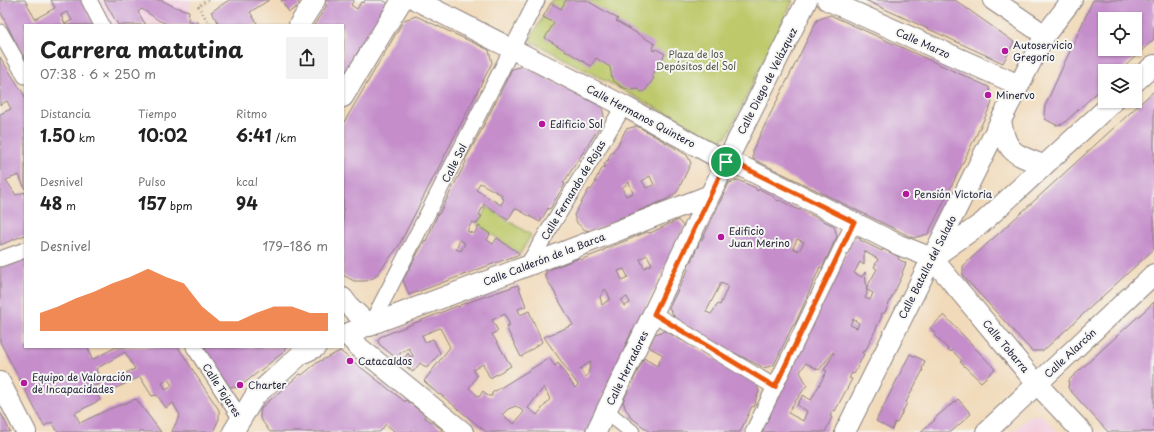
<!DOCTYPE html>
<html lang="es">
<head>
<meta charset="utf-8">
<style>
  :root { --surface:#fff; --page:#f2f2f2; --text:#222; --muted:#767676; --accent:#ea580c }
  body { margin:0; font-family:"Playpen Sans",sans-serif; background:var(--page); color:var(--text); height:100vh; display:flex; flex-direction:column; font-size:15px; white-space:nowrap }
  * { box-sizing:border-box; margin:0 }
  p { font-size:13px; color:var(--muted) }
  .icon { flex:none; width:22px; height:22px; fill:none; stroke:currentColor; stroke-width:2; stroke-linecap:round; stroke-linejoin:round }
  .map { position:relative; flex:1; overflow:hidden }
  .panel { position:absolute; left:24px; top:24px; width:320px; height:324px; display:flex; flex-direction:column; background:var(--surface); border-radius:0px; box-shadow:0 1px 3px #0004 }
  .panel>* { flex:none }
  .buttons { position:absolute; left:1098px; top:12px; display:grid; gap:8px }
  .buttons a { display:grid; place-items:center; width:44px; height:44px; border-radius:0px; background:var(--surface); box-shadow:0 1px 3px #0004; font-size:20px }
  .pin { position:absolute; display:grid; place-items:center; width:34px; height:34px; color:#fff; margin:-17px; border:2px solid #fff; border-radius:50%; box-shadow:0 1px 4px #0007 }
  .round { display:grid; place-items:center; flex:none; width:42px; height:42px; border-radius:0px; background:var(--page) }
  .summary { display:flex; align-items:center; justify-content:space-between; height:68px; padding:0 16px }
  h1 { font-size:22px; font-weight:700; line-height:30px }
  .figures { display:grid; grid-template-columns:repeat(3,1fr); gap:6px; height:68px; padding:4px 16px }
  .figures div { display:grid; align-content:center }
  .figures b { font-size:17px; font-weight:700 }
  .figures small { font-size:11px; font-weight:400 }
  .figures p { font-size:11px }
  .chart { height:112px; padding:8px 16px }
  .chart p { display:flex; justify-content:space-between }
  .chart svg { width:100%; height:72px; margin-top:4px; fill:var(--accent); opacity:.7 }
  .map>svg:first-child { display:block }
  .built { fill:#f3cfdf }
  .green { fill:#bdc96b; stroke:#707653 }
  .building { fill:#c58ecb; fill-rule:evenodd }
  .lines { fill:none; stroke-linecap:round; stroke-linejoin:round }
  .pedestrian-casing { stroke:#8a7e7a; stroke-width:17 }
  .minor-casing { stroke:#8a7e7a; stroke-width:22 }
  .path { stroke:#8a7e7a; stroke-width:2.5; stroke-dasharray:1 3; stroke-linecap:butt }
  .pedestrian { stroke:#fff; stroke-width:15 }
  .minor { stroke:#fff; stroke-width:20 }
  .route-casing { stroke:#fff; stroke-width:8 }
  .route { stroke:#ea580c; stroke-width:5 }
  .poi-dot { fill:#b5179e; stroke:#f6f6f2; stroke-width:1.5 }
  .labels { text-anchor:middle; stroke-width:4; stroke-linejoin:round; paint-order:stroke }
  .street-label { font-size:10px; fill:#22223b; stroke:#f6f6f2 }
  .poi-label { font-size:10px; fill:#22223b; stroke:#f6f6f2; text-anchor:start }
  .park-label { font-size:10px; fill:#505449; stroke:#f6f6f2 }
</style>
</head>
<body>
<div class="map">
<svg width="1154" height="432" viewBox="0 0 1154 432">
  <rect width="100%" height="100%" fill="#f6f6f2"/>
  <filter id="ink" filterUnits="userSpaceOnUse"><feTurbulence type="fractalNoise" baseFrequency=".025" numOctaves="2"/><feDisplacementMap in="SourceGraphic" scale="8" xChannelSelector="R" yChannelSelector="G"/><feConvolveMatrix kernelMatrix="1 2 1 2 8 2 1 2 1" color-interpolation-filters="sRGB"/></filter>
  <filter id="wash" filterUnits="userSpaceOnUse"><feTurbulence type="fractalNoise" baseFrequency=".012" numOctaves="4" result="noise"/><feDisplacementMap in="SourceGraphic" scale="16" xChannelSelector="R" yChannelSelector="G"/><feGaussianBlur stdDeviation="0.9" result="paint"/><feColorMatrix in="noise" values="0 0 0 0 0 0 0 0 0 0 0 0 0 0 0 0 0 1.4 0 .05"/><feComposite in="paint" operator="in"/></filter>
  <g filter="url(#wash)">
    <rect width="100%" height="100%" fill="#f1daba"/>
    <path class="built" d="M96 0H191L188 21 198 22 199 25H109Z
      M1031 415H1042L1057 432H1012Z"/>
    <path class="green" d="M553 0H793L727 136 718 141 529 40Z
      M487 207 531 235 520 254 477 224Z"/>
    <g id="blocks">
      <path class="building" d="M0 0H25L35 19 55 8 51 0H82L94 25H25V61L0 11ZM67 12 72 20 65 24 61 15Z
        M104 0H161L175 7 189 11 188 21 198 22 199 25H169L158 20 142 9 138 12 146 25H118Z
        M229 0H269L250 12 257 23 254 25H220L211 12Z
        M281 0H301L298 2 300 5 289 12Z
        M326 0H354L351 5 357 9 361 2 363 3 365 0H382L388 3 379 17 382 19 373 33 371 31 356 55 358 57 350 71 348 69 343 77V25H314L327 5 324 3Z
        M566 0H586L618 19 616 21 655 44 652 50 655 51 656 49 665 54 652 76 654 78 645 91 641 92 639 89 631 90 621 87 612 79 610 67 596 58 591 66 545 38 554 23 543 17 551 3 561 9Z
        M865 0H955L1014 42 1003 63Z
        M1093 0H1154V39L1120 71H1105V85L1063 124 1056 125 1045 119 1044 114 1045 106ZM1105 19H1135V49H1105Z
        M830 15 989 87 992 103 928 234 913 238 753 159V149L817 20Z
        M416 16 489 50 492 63 398 247 375 277 366 281H354L343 275V124L404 20Z
        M0 57 25 96V189L19 175 6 180 16 195 25 192V235L0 245V114L11 109 7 101 0 105Z
        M524 66 602 107 604 116 600 126 564 182 563 183 565 184 554 202 550 209 548 208 540 222 515 208 508 220 484 204 479 215 482 216 477 224 472 222 467 231 474 234 479 226 490 234 487 240 493 244 497 238 520 254 409 295 403 280 425 240 426 241 438 214H439L466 162 465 160 480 133 512 69ZM480 183 502 195 501 197 504 199 501 205 476 190ZM460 240 465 243 461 251 456 249Z
        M1154 91V249L1043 351H1032L963 276V266Z
        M637 126 687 155 691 163 677 192 667 199 638 211V212L619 218 620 220 591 231 585 230 577 223 574 215 589 189 591 190 596 182 595 181 598 175 599 176V174L603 167 604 168 605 166 604 165 607 160 608 161 609 159H608L611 153H613V151L618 145 626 129ZM650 176 654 185 646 188 642 181ZM629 182 633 193 626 196 622 188Z
        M738 180 756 188V190L758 191 759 189 771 195 778 201 779 200 799 210V209L834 226 837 236 822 268 820 267 795 324 793 325 774 365 764 368 727 349 726 350 717 344V343L697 333V331L675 318 669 308 688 270 689 262H691L693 255H695L696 248 698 247 699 240H702L729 183ZM797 239 804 242 799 251 793 248ZM721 283 728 286 720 305 718 304 711 314 706 312Z
        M678 220 684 227 634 331H631H632L624 348 626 349 611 383 608 382 607 384 609 387 605 388 607 391 606 394 601 396 603 400 598 412 593 414 595 417 593 421 588 424 591 427 589 429H585L587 432H486L440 394 439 395 424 381 450 347 440 328 422 335 425 342 433 339 440 353 427 368 420 363 413 372 379 344 378 340 380 337 457 306 459 307 460 305 518 285 526 306 518 309 520 315 529 311 542 342 521 357 506 327 510 326 505 314 492 320 498 331 492 334 511 366 490 378 483 364 473 370 477 376 469 388 479 397 483 391 488 396H492V393L549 358 555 366 558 363 575 388 578 385 544 337 573 325 544 274H546V271L579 258 581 260 585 258 603 251V250L647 232 650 233ZM647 255 652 264 644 268 640 259ZM624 269 628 277 622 280 618 271ZM605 289 608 293 610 299 602 305 600 297ZM627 297 630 303 624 306 621 300ZM409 348 413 356 410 357 408 353 404 359 400 355V353ZM591 361 588 375 585 377 580 369ZM544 387 550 399 537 415 528 408ZM516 406 524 412 514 424 502 415 508 409Z
        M854 237 861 239 860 240 882 251 883 249 899 257 898 259 906 263 902 273 903 274 884 314 882 313 881 315 882 316 865 352 863 351 862 353 864 354 854 374 852 373 849 378 852 379 835 411 833 410 830 416 832 417 825 432H757ZM864 251 878 259 874 267 877 269 866 289 873 293 870 300 865 298 867 294 865 272 862 277 854 273 860 262 864 265ZM853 319 859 323 857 328 850 325ZM833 352 834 353 824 370 827 371 811 400 803 395 797 405 807 411 803 421 788 413 792 406 807 385 800 372 806 363 819 370Z
        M25 258V347H88L92 360 116 347H178L203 386 219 410V419L213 432H172V431L180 415 173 403 166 408 157 395 152 396 140 377 105 393 101 383 135 369 125 352 96 369 101 383 93 387 100 400 75 413 80 423 107 410 136 399 161 432H58L52 422 44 426 0 342V267ZM168 379 172 386 166 390 162 383Z
        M1154 302V432H1108L1068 388 1069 380Z
        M944 315 995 369 981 382 960 362 962 361 952 350 951 352 934 335 936 334 930 328Z
        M665 331 683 341 684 340 714 359 715 358 719 360 718 361 757 384 759 392 755 401 756 402 754 407 752 406 740 432H650L629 416 630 414 626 410 623 401 644 358 657 366 663 355 649 347 655 334Z
        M202 347H286L285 351 238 388 228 386Z
        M340 351 404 401 405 402 406 400 425 415 424 417 442 429 441 431 442 432H393L394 431 386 424 380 432H270L260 418V412L262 407 300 374 302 375 318 362Z
        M910 354 925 361 922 369 923 370 906 402 907 403 897 423 895 422 892 430 876 421Z
        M958 399 971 414 951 432H920L935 420 934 419 950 405 951 406Z
        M0 412 6 423 10 432H0Z"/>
    </g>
  </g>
  <g filter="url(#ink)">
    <use href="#blocks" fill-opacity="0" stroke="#8a7e7a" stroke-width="1"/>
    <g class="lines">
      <g class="pedestrian-casing">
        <path id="pedestrian" d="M89 0 102 25
          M0 32 25 76
          M0 259 25 250
          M527 266 619 114
          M654 314 775 387
          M370 326 537 0
          M194 347 241 419
          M606 411 632 432
          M753 432 854 222"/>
      </g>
      <g class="minor-casing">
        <path id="minor" d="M416 0 624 106 726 162 743 167 899 245 932 258 1037 384 1082 432
          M827 0 1019 85
          M993 0 1045 35
          M299 25 315 0
          M1135 82 1154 65
          M343 97 402 0
          M1001 120C1006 153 1014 154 1043 165
          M934 257 982 223 1114 101
          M343 298 349 306 370 326
          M346 334 360 348 463 432
          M343 335 527 266 710 195
          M0 382 26 432
          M233 432 255 396 301 354 316 347
          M596 432 710 195 807 0
          M845 432 1001 120 1045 35 1072 0
          M986 432 1154 274"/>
      </g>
      <path class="path" d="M208 0 198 6 210 25"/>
      <use href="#pedestrian" class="pedestrian"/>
      <use href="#minor" class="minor"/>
    </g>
  </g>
  <g class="lines" filter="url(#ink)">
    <g class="route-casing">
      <path id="route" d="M726 162 743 167 854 222 775 387 654 314Z"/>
    </g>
    <use href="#route" class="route"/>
  </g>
  <g class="poi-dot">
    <circle cx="1005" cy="51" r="4"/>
    <circle cx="988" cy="95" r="4"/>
    <circle cx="542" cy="124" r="4"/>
    <circle cx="906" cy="194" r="4"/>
    <circle cx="721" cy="237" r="4"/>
    <circle cx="350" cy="361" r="4"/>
    <circle cx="24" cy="383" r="4"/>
    <circle cx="240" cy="385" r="4"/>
  </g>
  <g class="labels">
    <g class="street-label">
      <text transform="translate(923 43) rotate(24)" y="4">Calle Marzo</text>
      <text transform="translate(767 81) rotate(-63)" y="4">Calle Diego de Velázquez</text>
      <text transform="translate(641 116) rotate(28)" y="4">Calle Hermanos Quintero</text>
      <text transform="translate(454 163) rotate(-63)" y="4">Calle Sol</text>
      <text transform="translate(573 190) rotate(-59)" y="4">Calle Fernando de Rojas</text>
      <text transform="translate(544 259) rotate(-21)" y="4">Calle Calderón de la Barca</text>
      <text transform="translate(927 267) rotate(-63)" y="4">Calle Batalla del Salado</text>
      <text transform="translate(1006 346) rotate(50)" y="4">Calle Tobarra</text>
      <text transform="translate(1070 353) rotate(-43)" y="4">Calle Alarcón</text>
      <text transform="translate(627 368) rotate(-64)" y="4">Calle Herradores</text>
      <text transform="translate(222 390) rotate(57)" y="4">Calle Tejares</text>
    </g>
    <g class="poi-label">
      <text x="1013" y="49">Autoservicio<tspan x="1013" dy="12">Gregorio</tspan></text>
      <text x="996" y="99">Minervo</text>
      <text x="550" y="128">Edificio Sol</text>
      <text x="914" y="198">Pensión Victoria</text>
      <text x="729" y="235">Edificio<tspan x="729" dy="12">Juan Merino</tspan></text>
      <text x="358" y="365">Catacaldos</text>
      <text x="32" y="381">Equipo de Valoración<tspan x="32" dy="12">de Incapacidades</tspan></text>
      <text x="248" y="389">Charter</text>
    </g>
    <g class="park-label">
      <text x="696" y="58">Plaza de los<tspan x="696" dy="12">Depósitos del Sol</tspan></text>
    </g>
  </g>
</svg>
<div class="buttons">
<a><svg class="icon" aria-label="locate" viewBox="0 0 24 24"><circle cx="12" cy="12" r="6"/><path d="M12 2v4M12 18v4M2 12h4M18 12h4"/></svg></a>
<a><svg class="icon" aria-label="layers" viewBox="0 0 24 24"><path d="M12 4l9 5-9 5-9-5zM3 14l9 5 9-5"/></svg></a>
</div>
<div class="pin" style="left:726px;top:162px;background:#1e9e55"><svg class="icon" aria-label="arrive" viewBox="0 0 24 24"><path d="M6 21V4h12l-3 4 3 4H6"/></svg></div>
<section class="panel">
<div class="summary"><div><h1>Carrera matutina</h1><p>07:38 · 6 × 250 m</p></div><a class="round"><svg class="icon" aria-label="share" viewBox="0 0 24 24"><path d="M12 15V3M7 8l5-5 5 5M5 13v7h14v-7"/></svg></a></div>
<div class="figures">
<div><p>Distancia</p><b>1.50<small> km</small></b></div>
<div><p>Tiempo</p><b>10:02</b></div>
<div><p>Ritmo</p><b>6:41<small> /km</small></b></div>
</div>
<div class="figures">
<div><p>Desnivel</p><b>48<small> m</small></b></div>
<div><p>Pulso</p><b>157<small> bpm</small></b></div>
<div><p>kcal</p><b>94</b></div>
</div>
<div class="chart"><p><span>Desnivel</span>179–186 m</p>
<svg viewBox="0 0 160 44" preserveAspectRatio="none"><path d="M0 44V33L10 29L20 24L30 20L40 15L50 11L60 6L70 11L80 15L90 29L100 38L110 38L120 33L130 29L140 29L150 33L160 33V44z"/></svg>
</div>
</section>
</div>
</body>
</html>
